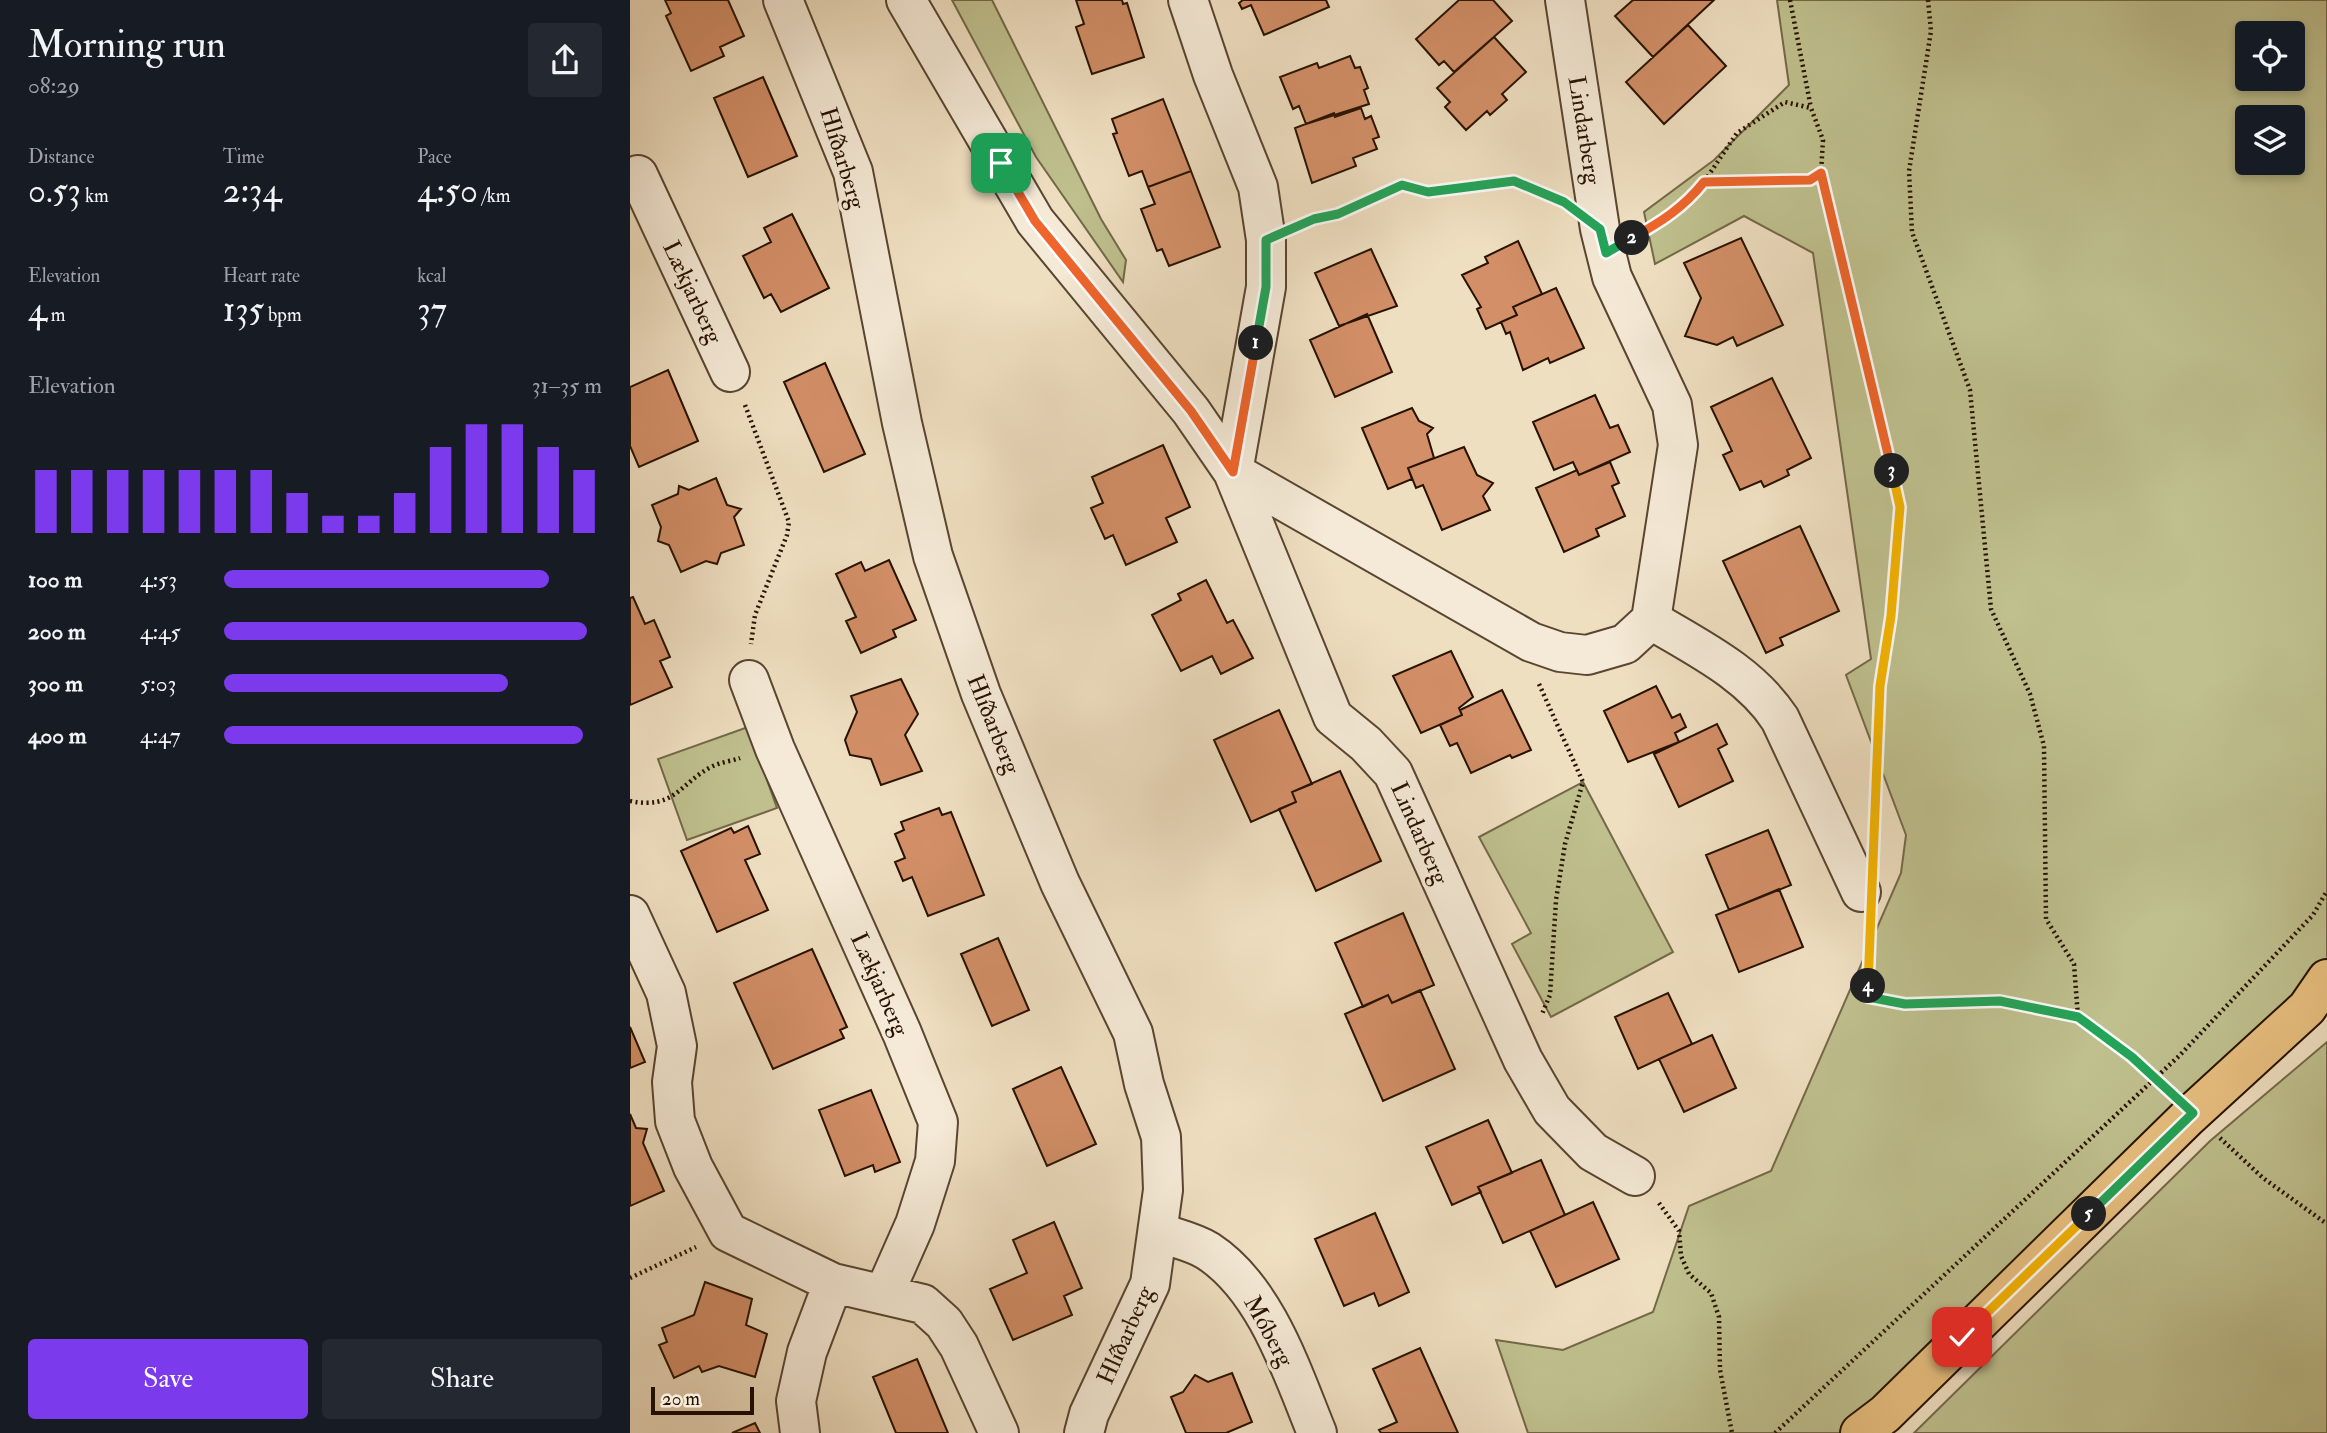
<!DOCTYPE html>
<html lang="en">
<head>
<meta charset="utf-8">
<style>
  :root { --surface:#171b24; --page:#242831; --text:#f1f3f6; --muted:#9ea1a6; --accent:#7c3aed }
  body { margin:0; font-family:"IM FELL Double Pica",serif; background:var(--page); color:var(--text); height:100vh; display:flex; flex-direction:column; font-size:26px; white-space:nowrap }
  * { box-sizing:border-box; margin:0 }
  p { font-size:23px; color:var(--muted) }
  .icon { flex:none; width:38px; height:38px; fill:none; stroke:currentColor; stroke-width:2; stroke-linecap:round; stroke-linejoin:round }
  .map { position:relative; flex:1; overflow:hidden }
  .drawer { display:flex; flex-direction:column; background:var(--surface); width:630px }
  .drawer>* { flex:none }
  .tools { position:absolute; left:1605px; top:21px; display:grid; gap:14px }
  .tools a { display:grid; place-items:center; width:70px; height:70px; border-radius:7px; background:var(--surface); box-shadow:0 4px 10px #0003; font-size:35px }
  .scale { position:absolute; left:21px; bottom:18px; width:103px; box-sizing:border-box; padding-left:7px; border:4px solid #271200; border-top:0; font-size:19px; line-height:24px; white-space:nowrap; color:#271200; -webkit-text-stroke:5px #f5ead7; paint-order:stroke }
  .pin { position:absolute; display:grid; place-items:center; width:60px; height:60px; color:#fff; margin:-30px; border-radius:14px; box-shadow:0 4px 10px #0006 }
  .km { position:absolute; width:35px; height:35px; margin:-18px; border-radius:50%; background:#222; color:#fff; font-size:19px; line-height:35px; text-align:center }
  .round { display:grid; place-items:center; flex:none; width:74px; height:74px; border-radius:7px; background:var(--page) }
  .summary { display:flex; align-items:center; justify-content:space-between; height:119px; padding:0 28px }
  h1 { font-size:38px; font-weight:600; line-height:52px }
  .figures { display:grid; grid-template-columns:repeat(3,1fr); gap:10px; height:119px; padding:7px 28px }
  .figures div { display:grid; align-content:center }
  .figures b { font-size:35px; font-weight:600 }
  .figures small { font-size:19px; font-weight:400 }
  .figures p { font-size:19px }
  .chart { height:196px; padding:14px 28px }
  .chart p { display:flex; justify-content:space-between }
  .chart svg { width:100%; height:126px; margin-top:7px; stroke:var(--accent); stroke-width:6 }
  .action { display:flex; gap:14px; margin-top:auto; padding:14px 28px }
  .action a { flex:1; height:80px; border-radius:7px; background:var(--accent); color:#fff; font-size:28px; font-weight:600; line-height:80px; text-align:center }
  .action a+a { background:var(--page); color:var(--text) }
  ul { padding:0 28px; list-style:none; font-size:23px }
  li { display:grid; grid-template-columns:112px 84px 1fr; align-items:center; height:52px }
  li i { height:18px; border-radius:9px; background:var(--accent) }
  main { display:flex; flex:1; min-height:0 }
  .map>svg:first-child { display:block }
  .green { fill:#bfc08e; stroke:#736947; stroke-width:2; fill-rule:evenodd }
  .building { fill:#d38f68; stroke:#271200; stroke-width:2 }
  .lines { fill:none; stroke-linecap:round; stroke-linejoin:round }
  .minor-casing { stroke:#594530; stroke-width:42 }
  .major-casing { stroke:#271200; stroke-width:42 }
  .path { stroke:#271200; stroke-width:4.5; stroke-dasharray:2 3.5; stroke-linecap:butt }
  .minor { stroke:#f5ead7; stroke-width:38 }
  .major { stroke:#e8c080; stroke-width:38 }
  .split-1-casing { stroke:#fff; stroke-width:14 }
  .split-2-casing { stroke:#fff; stroke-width:14 }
  .split-3-casing { stroke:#fff; stroke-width:14 }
  .split-4-casing { stroke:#fff; stroke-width:14 }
  .split-5-casing { stroke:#fff; stroke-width:14 }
  .split-6-casing { stroke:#fff; stroke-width:14 }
  .split-1 { stroke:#f0652b; stroke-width:9 }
  .split-2 { stroke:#22a559; stroke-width:9 }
  .split-3 { stroke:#f0652b; stroke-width:9 }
  .split-4 { stroke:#f5b400; stroke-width:9 }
  .split-5 { stroke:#22a559; stroke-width:9 }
  .split-6 { stroke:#f5b400; stroke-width:9 }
  .labels { text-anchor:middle; stroke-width:7; stroke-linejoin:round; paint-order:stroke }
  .street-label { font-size:24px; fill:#271200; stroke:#f5ead7 }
</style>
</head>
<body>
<main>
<section class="drawer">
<div class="summary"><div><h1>Morning run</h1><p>08:29</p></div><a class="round"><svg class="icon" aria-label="share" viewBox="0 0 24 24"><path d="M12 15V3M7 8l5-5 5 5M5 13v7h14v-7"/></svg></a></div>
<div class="figures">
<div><p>Distance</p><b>0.53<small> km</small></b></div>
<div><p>Time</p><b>2:34</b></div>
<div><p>Pace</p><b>4:50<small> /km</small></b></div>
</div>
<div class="figures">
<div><p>Elevation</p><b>4<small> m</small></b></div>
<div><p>Heart rate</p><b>135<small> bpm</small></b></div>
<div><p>kcal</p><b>37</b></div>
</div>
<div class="chart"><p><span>Elevation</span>31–35 m</p>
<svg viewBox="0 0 160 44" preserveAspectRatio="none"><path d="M5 44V22M15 44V22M25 44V22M35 44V22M45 44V22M55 44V22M65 44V22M75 44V30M85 44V38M95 44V38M105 44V30M115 44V14M125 44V6M135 44V6M145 44V14M155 44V22"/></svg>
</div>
<ul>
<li><b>100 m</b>4:53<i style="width:86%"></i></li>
<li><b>200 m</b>4:45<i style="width:96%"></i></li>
<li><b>300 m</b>5:03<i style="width:75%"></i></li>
<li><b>400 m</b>4:47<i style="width:95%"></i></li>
</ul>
<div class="action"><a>Save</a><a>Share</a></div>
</section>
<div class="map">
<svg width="1697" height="1433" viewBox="0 0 1697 1433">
  <rect width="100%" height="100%" fill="#efdfc1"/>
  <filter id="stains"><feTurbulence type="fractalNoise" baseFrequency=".00286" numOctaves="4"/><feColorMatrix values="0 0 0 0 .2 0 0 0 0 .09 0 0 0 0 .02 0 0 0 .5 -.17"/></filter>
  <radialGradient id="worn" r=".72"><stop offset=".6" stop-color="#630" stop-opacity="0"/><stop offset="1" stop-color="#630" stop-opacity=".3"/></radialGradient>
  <path class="green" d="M322 0H362L471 219 496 260 493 282 406 157Z
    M1147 0H1697V995L1229 1433H898L866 1340 933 1350 1023 1312 1059 1206 1141 1171 1271 873 1276 835 1216 675 1241 659 1183 253 1114 216 1025 264 1014 212 1084 160 1159 85ZM1617 33H1662V79H1617ZM1617 117H1662V163H1617Z
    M118 727 147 808 57 840 28 759Z
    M953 782 1043 952 921 1017 882 944 901 933 849 837Z
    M1697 1042V1433H1284L1580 1141Z"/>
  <path class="building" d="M35 0H98L114 36 90 47 94 56 61 71 36 16 41 13Z
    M446 0H492L493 4 497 3 514 57 462 74 446 27 454 24Z
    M696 0 699 7 634 35 621 5 612 9 609 3 613 0Z
    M829 0H863L882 21 824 72 814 61 809 65 786 39Z
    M1003 0H1084L1023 57 985 16Z
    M1058 25 1096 66 1034 124 996 82Z
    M864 37 896 72 872 94 877 100 860 115 857 111 836 130 815 107 820 102 807 88Z
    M720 56 725 68 730 67 738 88 734 90 739 104 676 124 669 106 663 109 650 77 687 63 689 68Z
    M133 77 167 156 118 177 84 98Z
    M533 99 561 171 518 187 512 171 499 176 483 134 487 133 482 119Z
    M731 108 735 119 741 116 749 137 743 139 747 149 723 158 726 166 682 183 665 128 704 113 705 117Z
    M561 171 590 247 539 266 532 249 527 251 511 209 525 204 518 187Z
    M162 214 199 288 151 312 141 294 134 298 113 256 141 242 134 228Z
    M1111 238 1153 325 1107 346 1103 337 1087 345 1055 336 1071 298 1054 263Z
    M888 241 912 294 883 307 887 315 856 329 847 309 851 307 832 275 858 263 855 257Z
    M741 249 767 306 709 326 685 273Z
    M926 288 954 348 920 363 918 358 893 370 880 332 876 334 871 322 887 315 883 307Z
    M737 314 762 372 705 397 680 340Z
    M195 363 235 454 194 472 154 382Z
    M38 370 68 441 9 467 0 446V387Z
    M1142 378 1181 458 1157 470 1159 475 1134 487 1131 481 1110 490 1093 455 1102 451 1081 407Z
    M965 395 980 428 988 425 1000 452 949 475 943 462 924 470 903 422Z
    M782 408 789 421 803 428 797 434 804 458 778 468 782 479 758 489 732 428Z
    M533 445 560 507 536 518 547 542 496 565 483 535 475 539 461 508 473 503 462 477Z
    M834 447 847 475 863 483 853 496 860 510 812 530 793 485 786 488 778 468Z
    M980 462 989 483 982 486 995 516 966 529 969 536 934 552 906 488 947 470 949 475Z
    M86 478 97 505 111 509 104 517 114 545 91 553 87 564 76 561 51 572 39 545 28 541 31 527 22 505 48 494 49 486 59 490Z
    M1170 526 1209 611 1150 638 1153 645 1136 653 1093 561Z
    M259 560 286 620 263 630 266 637 231 653 216 621 226 617 206 574 231 562 235 571Z
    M576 580 597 623 603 620 623 658 591 674 582 656 551 671 522 615 551 600 548 594Z
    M3 597 15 624 24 620 40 657 30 661 42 687 0 705V598Z
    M821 651 843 697 829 708 832 715 791 733 763 676Z
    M271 679 288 714 275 735 292 771 251 785 241 759 220 755 215 740 227 712 221 696Z
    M1026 686 1042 718 1050 714 1056 727 1045 733 1049 742 998 762 974 711Z
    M872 690 901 750 882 758 880 755 841 773 827 743 820 746 810 725 832 715 830 710Z
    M649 710 682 784 662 792 666 802 621 822 584 740Z
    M1087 724 1097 744 1088 749 1103 781 1049 807 1024 754Z
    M710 771 751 861 686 891 649 809 666 802 662 792Z
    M309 808 312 815 321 812 354 895 298 916 282 877 273 881 265 862 275 858 265 834 274 830 271 822Z
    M118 826 130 854 115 860 138 910 87 932 51 851 101 828 104 833Z
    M1138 830 1161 885 1099 910 1076 855Z
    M1149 889 1173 947 1109 972 1086 915Z
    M773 913 804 985 762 1003 758 995 733 1007 705 943Z
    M368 938 399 1010 362 1026 331 954Z
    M182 949 217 1027 210 1030 214 1038 143 1069 104 983Z
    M790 990 825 1069 753 1101 715 1014 758 995 762 1003Z
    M1038 993 1062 1044 1008 1069 985 1017Z
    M0 1027 15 1062 0 1068Z
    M1082 1035 1106 1088 1054 1112 1029 1059Z
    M431 1067 466 1144 417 1166 383 1089Z
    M241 1090 270 1162 245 1172 243 1165 215 1176 189 1110Z
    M0 1114 6 1128 17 1129 13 1143 34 1191 0 1206Z
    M858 1120 882 1173 848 1187 851 1192 822 1205 796 1147Z
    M911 1160 935 1215 873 1243 848 1187Z
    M963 1202 989 1259 926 1287 900 1231Z
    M745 1213 779 1292 749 1306 744 1293 714 1306 685 1239Z
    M424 1222 452 1288 434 1296 442 1315 383 1340 360 1289 397 1273 383 1240Z
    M75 1282 122 1299 116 1325 137 1334 125 1377 89 1366 72 1372 69 1366 44 1378 29 1345 37 1342 32 1328 64 1315Z
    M790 1348 828 1433H751L749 1430 767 1422 743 1369Z
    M287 1359 318 1433H266L243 1377Z
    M602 1373 622 1422 596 1433H556L541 1397 553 1392 565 1375 578 1382Z
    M125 1423 130 1433H102Z"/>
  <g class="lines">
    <g class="minor-casing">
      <path id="minor" d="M153 0 223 172 272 423 303 556 351 694 430 883 503 1033 514 1084 531 1137 533 1190 520 1284 459 1414 454 1433
        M276 0 405 221 561 411 603 472 901 642 930 652 957 655 995 644 1021 620 1048 445 1042 405 982 277 970 229 935 0
        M558 0 583 75 628 187 636 240V287L603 472 703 717 736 744 763 773 893 1060 922 1110 963 1152 1005 1176
        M8 175 100 372
        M1021 620C1068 648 1120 673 1150 719L1231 892
        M119 680 145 749 272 1033 308 1122 305 1161 285 1224 254 1294
        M0 915 36 993 47 1046 42 1082 45 1121 63 1167 98 1232 203 1283 293 1304 314 1323 329 1346 369 1433
        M528 1232C544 1238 564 1242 578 1251 636 1289 662 1372 687 1433
        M170 1433 166 1401 177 1352 203 1283"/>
    </g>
    <g class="major-casing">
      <path id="major" d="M1230 1433 1255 1414 1558 1117 1677 1008 1697 979"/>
    </g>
    <path class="path" d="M1160 0 1181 108
      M1298 0 1301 31 1279 171 1282 232 1340 390 1361 609 1400 694 1414 746 1416 919 1444 964 1448 1017
      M1191 173 1237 356 1270 507 1261 616 1250 686 1242 827
      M669 226 708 214 772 185 798 192 884 181 930 201
      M1007 235 1057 203 1074 182 1180 180 1191 173 1193 140 1181 108 1155 102 1107 133 1074 182
      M115 405 159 522 157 535 125 615 121 644
      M909 684 953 782 935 844 926 900 920 995 912 1014
      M0 801C46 810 49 783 83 766 91 762 102 761 110 758
      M1239 927 1238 997 1274 1004 1370 1001 1448 1017 1502 1057 1537 1089
      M1590 1138 1633 1178 1697 1224
      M1029 1203 1049 1231 1051 1256 1059 1274 1081 1293 1089 1317 1090 1370 1102 1433
      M0 1278 66 1247
      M1145 1433 1549 1056 1683 915 1697 891"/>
    <use href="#minor" class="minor"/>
    <use href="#major" class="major"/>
  </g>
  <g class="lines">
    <g class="split-1-casing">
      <path id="split-1" d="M371 163 405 221 561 411 603 472 626 343"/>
    </g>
    <g class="split-2-casing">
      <path id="split-2" d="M626 343 636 287V240L684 219 708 214 772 185 798 192 884 181 934 202 970 229 976 253 1002 238"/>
    </g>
    <g class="split-3-casing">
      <path id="split-3" d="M1002 238C1031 222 1053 208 1074 182L1180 180 1191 173 1262 471"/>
    </g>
    <g class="split-4-casing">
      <path id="split-4" d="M1238 986 1250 686 1261 616 1270 507 1262 471"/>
    </g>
    <g class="split-5-casing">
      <path id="split-5" d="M1238 986V997L1275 1004 1370 1001 1448 1017 1502 1057 1563 1113 1459 1214"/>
    </g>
    <g class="split-6-casing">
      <path id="split-6" d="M1332 1337 1459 1214"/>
    </g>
    <use href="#split-1" class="split-1"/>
    <use href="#split-2" class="split-2"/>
    <use href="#split-3" class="split-3"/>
    <use href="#split-4" class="split-4"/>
    <use href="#split-5" class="split-5"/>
    <use href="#split-6" class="split-6"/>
  </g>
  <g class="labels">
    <g class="street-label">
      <text transform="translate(955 130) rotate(81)" y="8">Lindarberg</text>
      <text transform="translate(213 158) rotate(73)" y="8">Hlíðarberg</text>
      <text transform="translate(63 292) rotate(65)" y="8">Lækjarberg</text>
      <text transform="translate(364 724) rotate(68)" y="8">Hlíðarberg</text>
      <text transform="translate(790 833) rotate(66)" y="8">Lindarberg</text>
      <text transform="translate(250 984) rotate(66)" y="8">Lækjarberg</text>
      <text transform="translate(639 1331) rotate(61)" y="8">Móberg</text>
      <text transform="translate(495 1335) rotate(-66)" y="8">Hlíðarberg</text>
    </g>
  </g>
  <rect width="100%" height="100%" filter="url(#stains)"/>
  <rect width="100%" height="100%" fill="url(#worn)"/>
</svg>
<div class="tools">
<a><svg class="icon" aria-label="locate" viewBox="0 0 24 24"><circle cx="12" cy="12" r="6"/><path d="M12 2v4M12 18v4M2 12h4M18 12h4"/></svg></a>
<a><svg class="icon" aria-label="layers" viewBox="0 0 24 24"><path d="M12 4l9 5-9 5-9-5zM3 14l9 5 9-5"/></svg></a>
</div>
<div class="scale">20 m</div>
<div class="pin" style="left:371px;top:163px;background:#1e9e55"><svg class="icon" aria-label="arrive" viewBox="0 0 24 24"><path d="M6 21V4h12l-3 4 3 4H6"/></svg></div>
<div class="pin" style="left:1332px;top:1337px;background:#d93025"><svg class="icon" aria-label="check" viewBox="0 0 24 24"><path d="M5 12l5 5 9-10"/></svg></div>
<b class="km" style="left:626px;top:343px">1</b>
<b class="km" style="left:1002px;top:238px">2</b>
<b class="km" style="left:1262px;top:471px">3</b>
<b class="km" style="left:1238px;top:986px">4</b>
<b class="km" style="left:1459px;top:1214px">5</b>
</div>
</main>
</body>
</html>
